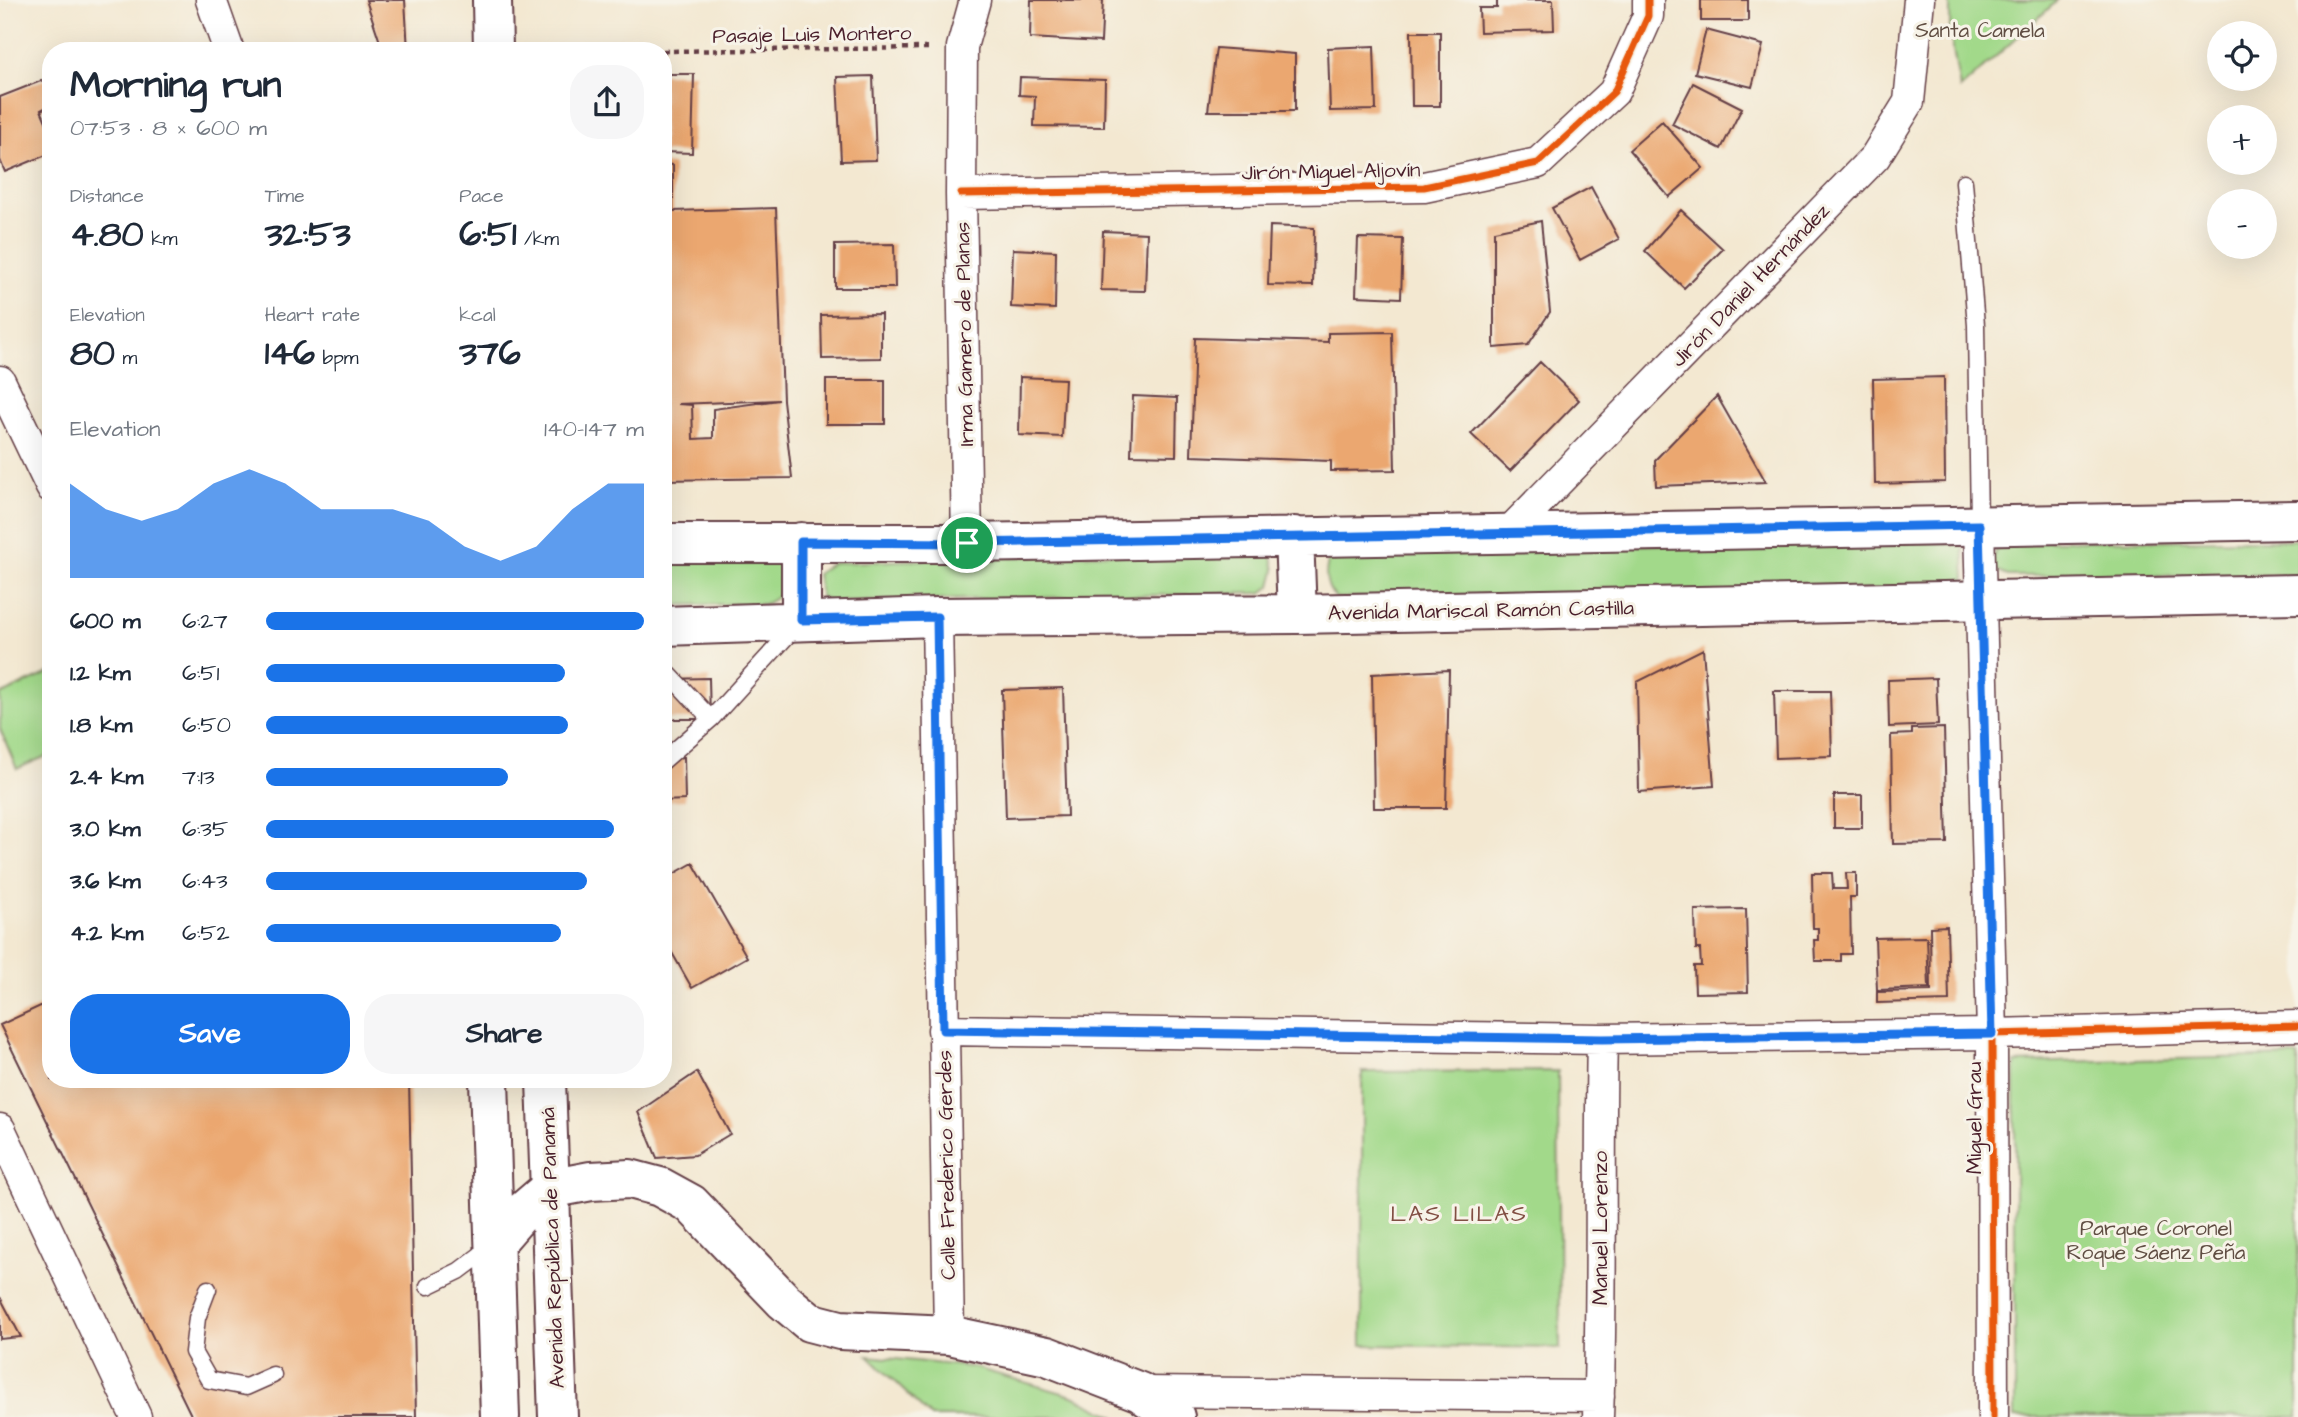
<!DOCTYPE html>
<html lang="en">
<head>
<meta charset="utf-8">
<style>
  :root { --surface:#fff; --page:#f6f6f7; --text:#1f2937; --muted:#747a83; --accent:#1a73e8 }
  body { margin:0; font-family:"Architects Daughter",sans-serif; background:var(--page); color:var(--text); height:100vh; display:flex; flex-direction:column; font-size:26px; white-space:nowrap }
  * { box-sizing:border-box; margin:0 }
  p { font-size:23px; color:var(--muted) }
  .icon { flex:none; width:38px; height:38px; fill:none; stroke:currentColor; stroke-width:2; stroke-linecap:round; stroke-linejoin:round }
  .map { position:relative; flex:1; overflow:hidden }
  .details { position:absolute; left:42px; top:42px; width:630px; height:1046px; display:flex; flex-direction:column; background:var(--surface); border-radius:28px; box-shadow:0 7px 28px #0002 }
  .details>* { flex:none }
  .controls { position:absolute; left:2207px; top:21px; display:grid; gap:14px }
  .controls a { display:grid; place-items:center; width:70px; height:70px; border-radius:50%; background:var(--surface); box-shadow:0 7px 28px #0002; font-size:35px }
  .pin { position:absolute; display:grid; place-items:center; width:60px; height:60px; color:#fff; margin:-30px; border:4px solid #fff; border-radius:50%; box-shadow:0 2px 7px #0007 }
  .round { display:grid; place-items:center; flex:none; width:74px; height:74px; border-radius:28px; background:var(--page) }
  .head { display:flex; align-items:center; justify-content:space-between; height:119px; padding:0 28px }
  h1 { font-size:38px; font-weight:800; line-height:52px }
  .stats { display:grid; grid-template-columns:repeat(3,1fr); gap:10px; height:119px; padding:7px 28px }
  .stats div { display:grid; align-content:center }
  .stats b { font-size:35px; font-weight:800 }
  .stats small { font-size:19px; font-weight:400 }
  .stats p { font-size:19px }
  .chart { height:196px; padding:14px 28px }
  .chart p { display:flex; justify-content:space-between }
  .chart svg { width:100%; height:126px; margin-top:7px; fill:var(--accent); opacity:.7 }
  .primary-button { display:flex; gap:14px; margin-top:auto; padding:14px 28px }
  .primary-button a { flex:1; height:80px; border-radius:28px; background:var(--accent); color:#fff; font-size:28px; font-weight:800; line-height:80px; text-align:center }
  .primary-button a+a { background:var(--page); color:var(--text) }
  ul { padding:0 28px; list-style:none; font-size:23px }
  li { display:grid; grid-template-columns:112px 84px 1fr; align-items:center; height:52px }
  li i { height:18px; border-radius:9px; background:var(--accent) }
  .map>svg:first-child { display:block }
  .green { fill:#a2d98a; stroke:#767c5a; stroke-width:2 }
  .building { fill:#eba76f; fill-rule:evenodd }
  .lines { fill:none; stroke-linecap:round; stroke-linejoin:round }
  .lane-casing { stroke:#633d44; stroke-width:19 }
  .street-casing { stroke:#633d44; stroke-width:33 }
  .secondary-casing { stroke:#633d44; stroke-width:42 }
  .primary-casing { stroke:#633d44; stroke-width:42 }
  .path { stroke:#633d44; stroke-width:4.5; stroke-dasharray:5 5; stroke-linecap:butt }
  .lane { stroke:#fff; stroke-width:16 }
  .street { stroke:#fff; stroke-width:30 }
  .secondary { stroke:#fff; stroke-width:38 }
  .primary { stroke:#fff; stroke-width:38 }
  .cycleway-casing { stroke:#f7f3e8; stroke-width:11 }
  .cycleway { stroke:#e8590c; stroke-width:7 }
  .route-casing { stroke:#fff; stroke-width:14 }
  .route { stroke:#1a73e8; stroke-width:9 }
  .labels { text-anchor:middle; stroke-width:6; stroke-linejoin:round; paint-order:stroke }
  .park-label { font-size:21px; fill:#604e43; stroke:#f7f3e8 }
  .street-label { font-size:21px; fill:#4a1f2b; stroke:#f7f3e8 }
  .neighbourhood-label { font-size:23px; letter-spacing:2px; fill:#824f43; stroke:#f7f3e8 }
</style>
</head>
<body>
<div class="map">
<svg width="2298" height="1417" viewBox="0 0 2298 1417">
  <rect width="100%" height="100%" fill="#f7f3e8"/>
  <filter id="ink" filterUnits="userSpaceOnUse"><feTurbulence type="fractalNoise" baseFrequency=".0143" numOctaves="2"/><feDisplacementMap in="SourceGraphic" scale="14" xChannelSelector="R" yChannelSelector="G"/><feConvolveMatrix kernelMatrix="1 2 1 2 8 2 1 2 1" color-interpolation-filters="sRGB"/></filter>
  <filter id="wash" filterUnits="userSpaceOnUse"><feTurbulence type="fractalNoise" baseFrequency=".00686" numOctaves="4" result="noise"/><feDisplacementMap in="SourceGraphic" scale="28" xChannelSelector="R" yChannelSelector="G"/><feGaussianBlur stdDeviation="1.57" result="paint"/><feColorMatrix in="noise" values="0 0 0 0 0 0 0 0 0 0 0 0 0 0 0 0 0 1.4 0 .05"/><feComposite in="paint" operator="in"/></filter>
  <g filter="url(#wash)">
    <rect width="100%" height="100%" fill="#f3e8d1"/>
    <path class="green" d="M1950 0H2058L1960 89 1950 32Z
      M2298 540V575L2008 576 1996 571 1993 559 1999 541Z
      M1963 541 1965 578 1955 589 1336 598C1322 584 1325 565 1333 549Z
      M1261 549 1271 554 1275 570 1271 586 1261 593 831 602 821 597 817 574 832 563Z
      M777 559C790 581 788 593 765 604L663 605V560Z
      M51 672V754L17 769 0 729V695Z
      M2298 1056V1417H2015V1063Z
      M1558 1071 1560 1348 1362 1345V1072Z
      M868 1356 972 1367 1073 1396 1116 1417H931Z"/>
    <g id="blocks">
      <path class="building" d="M366 0H405L408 51H383Z
        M1031 0H1103L1101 42 1030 38Z
        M1497 0H1553L1554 30 1480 32 1479 8H1497Z
        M1701 0H1748V21H1701Z
        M1706 30 1763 45 1752 87 1695 73Z
        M1411 32H1440V106H1412Z
        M1374 46 1376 110 1330 111 1328 48Z
        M1216 48 1295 54V111H1208Z
        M663 74H694L692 153 663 152Z
        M873 76 876 160 841 161 837 77Z
        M51 77V105L41 110 51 133V153L5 172 0 160V97Z
        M1020 77 1105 80 1104 127 1034 126 1035 96 1019 95Z
        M1693 83 1742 108 1721 149 1672 124Z
        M1662 121 1703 168 1669 197 1629 150Z
        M663 164 673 165V211L776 208 783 400 792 478 663 480ZM779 400 713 409V438L693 439 692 405 678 404Z
        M1591 187 1619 239 1580 260 1552 208Z
        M1681 210 1723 249 1684 288 1645 251Z
        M1541 221 1550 312 1528 345 1494 348V231Z
        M1270 226 1314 228 1313 286 1268 285Z
        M1103 231 1147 233 1145 291 1101 290Z
        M1358 238 1403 239 1401 298 1356 296Z
        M894 244 895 288H835V245Z
        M1013 249 1056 251 1055 309 1011 307Z
        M881 314V358L822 359 821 315Z
        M1392 332 1395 470 1331 471V461L1191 456 1195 338 1328 342V333Z
        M1540 362 1579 400 1510 471 1471 434Z
        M1020 377 1065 379 1062 437 1019 435Z
        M1944 377 1945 482 1875 484 1873 379Z
        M826 380H885V424H826Z
        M1133 396 1177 398 1176 456 1131 455Z
        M1717 396 1766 482 1656 486 1655 460Z
        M1703 649 1714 786 1639 792 1637 682Z
        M1449 670 1446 808H1374L1372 674Z
        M709 678 710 719H667L666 679Z
        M1936 678 1938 725 1889 727 1888 680Z
        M1063 688 1067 816 1006 818 1002 690Z
        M1774 691H1830L1832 756 1776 758Z
        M1944 728 1947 843 1893 844 1891 735 1912 734V729Z
        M684 757 685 800 663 801V758Z
        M1834 795H1862V828H1834Z
        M693 863 747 957 692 988 663 937V880Z
        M1812 873H1832L1833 889H1847L1846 873H1856V897H1850L1851 954H1841V961H1815L1814 940H1818V928H1813Z
        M1746 909 1748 992 1695 993 1694 966H1701L1700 949H1696L1695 910Z
        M1947 926 1949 1001 1877 1003V992L1931 991 1930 927Z
        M1927 937 1929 988 1877 990 1875 938Z
        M51 1001V1080H409L416 1417H192L0 1025Z
        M697 1072 730 1134 695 1155 657 1158 638 1112Z
        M0 1297 21 1337 0 1339Z"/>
    </g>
  </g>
  <g filter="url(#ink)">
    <use href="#blocks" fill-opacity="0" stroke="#633d44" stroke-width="2"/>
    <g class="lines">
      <g class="lane-casing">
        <path id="lane" d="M1964 182 1976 325 1979 525
          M663 668 711 719
          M663 761 711 719 796 626
          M428 1286 459 1271 491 1247
          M208 1289 197 1318 193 1352 209 1380 246 1387 273 1375"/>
      </g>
      <g class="street-casing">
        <path id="street" d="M211 0 229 51
          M961 194 1424 187 1538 163 1614 92 1648 16V0
          M0 381 51 487
          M1979 525 1992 1034 1993 1417
          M1508 533 1875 157 1909 102 1919 0
          M967 543 961 194 962 47 975 0
          M937 617 949 1335
          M943 1030 1602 1039 1992 1034 2298 1026
          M0 1129 136 1417
          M1140 1392 1599 1396
          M1598 1417C1603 1291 1599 1165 1602 1039"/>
      </g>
      <g class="secondary-casing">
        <path id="secondary" d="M1294 536 1297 614
          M801 542V620
          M663 543H967L2298 520
          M663 626 937 617 1297 614 2298 594"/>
      </g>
      <g class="primary-casing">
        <path id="primary" d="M492 0 493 51
          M489 1080 500 1417
          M546 1080 558 1417
          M495 1243 521 1213 549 1189 591 1181 630 1179 660 1187 691 1204 784 1301 809 1322 840 1330 949 1335 1047 1356 1140 1392 1175 1417"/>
      </g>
      <path class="path" d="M663 51 928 48"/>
      <use href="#lane" class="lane"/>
      <use href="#street" class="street"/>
      <use href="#secondary" class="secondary"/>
      <use href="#primary" class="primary"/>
      <g class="cycleway-casing">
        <path id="cycleway" d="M961 194 1424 187 1538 163 1614 92 1648 16V0
          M1979 525 1992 1034 1993 1417
          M943 1030 1602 1039 1992 1034 2298 1026"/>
      </g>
      <use href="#cycleway" class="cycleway"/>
    </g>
  </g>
  <g class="lines" filter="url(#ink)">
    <g class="route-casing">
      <path id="route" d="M1979 525 1992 1034 1602 1039 943 1030 937 617 801 620V542L967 543Z"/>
    </g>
    <use href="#route" class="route"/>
  </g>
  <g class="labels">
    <g class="park-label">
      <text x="1980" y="37">Santa Camela</text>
      <text x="2156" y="1235">Parque Coronel<tspan x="2156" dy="24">Roque Sáenz Peña</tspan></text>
    </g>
    <g class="street-label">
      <text transform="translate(812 34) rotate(-1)" y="7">Pasaje Luis Montero</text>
      <text transform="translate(1331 171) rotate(-1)" y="7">Jirón Miguel Aljovín</text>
      <text transform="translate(1750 285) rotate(-46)" y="7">Jirón Daniel Hernández</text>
      <text transform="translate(964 334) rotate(-91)" y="7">Irma Gamero de Planas</text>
      <text transform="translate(1481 610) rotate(-1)" y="7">Avenida Mariscal Ramón Castilla</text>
      <text transform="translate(1974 1118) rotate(-90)" y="7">Miguel Grau</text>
      <text transform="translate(946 1165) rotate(-91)" y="7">Calle Frederico Gerdes</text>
      <text transform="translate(1600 1228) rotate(-90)" y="7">Manuel Lorenzo</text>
      <text transform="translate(552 1248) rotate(-92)" y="7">Avenida República de Panamá</text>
    </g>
    <g class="neighbourhood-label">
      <text x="1459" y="1221">LAS LILAS</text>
    </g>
  </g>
</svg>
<div class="controls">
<a><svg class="icon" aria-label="locate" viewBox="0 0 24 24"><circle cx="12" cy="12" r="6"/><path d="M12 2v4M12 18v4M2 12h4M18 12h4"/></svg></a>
<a>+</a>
<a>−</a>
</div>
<div class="pin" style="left:967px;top:543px;background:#1e9e55"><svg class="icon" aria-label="arrive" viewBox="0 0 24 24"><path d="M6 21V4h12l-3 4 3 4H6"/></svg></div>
<section class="details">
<div class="head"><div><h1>Morning run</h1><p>07:53 · 8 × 600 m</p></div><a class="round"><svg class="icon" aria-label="share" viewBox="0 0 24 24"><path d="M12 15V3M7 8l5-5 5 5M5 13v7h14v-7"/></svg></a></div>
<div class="stats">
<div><p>Distance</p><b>4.80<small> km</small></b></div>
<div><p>Time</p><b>32:53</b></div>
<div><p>Pace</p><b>6:51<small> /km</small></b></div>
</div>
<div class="stats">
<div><p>Elevation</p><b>80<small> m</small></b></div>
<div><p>Heart rate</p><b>146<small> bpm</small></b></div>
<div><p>kcal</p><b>376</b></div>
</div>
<div class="chart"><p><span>Elevation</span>140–147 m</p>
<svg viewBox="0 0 160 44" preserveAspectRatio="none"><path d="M0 44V11L10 20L20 24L30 20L40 11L50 6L60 11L70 20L80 20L90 20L100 24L110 33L120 38L130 33L140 20L150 11L160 11V44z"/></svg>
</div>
<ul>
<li><b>600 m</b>6:27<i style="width:100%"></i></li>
<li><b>1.2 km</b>6:51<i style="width:79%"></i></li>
<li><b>1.8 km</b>6:50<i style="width:80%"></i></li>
<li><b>2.4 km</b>7:13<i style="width:64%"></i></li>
<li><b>3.0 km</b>6:35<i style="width:92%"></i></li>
<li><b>3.6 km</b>6:43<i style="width:85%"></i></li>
<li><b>4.2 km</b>6:52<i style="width:78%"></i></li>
</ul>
<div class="primary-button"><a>Save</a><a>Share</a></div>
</section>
</div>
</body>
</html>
